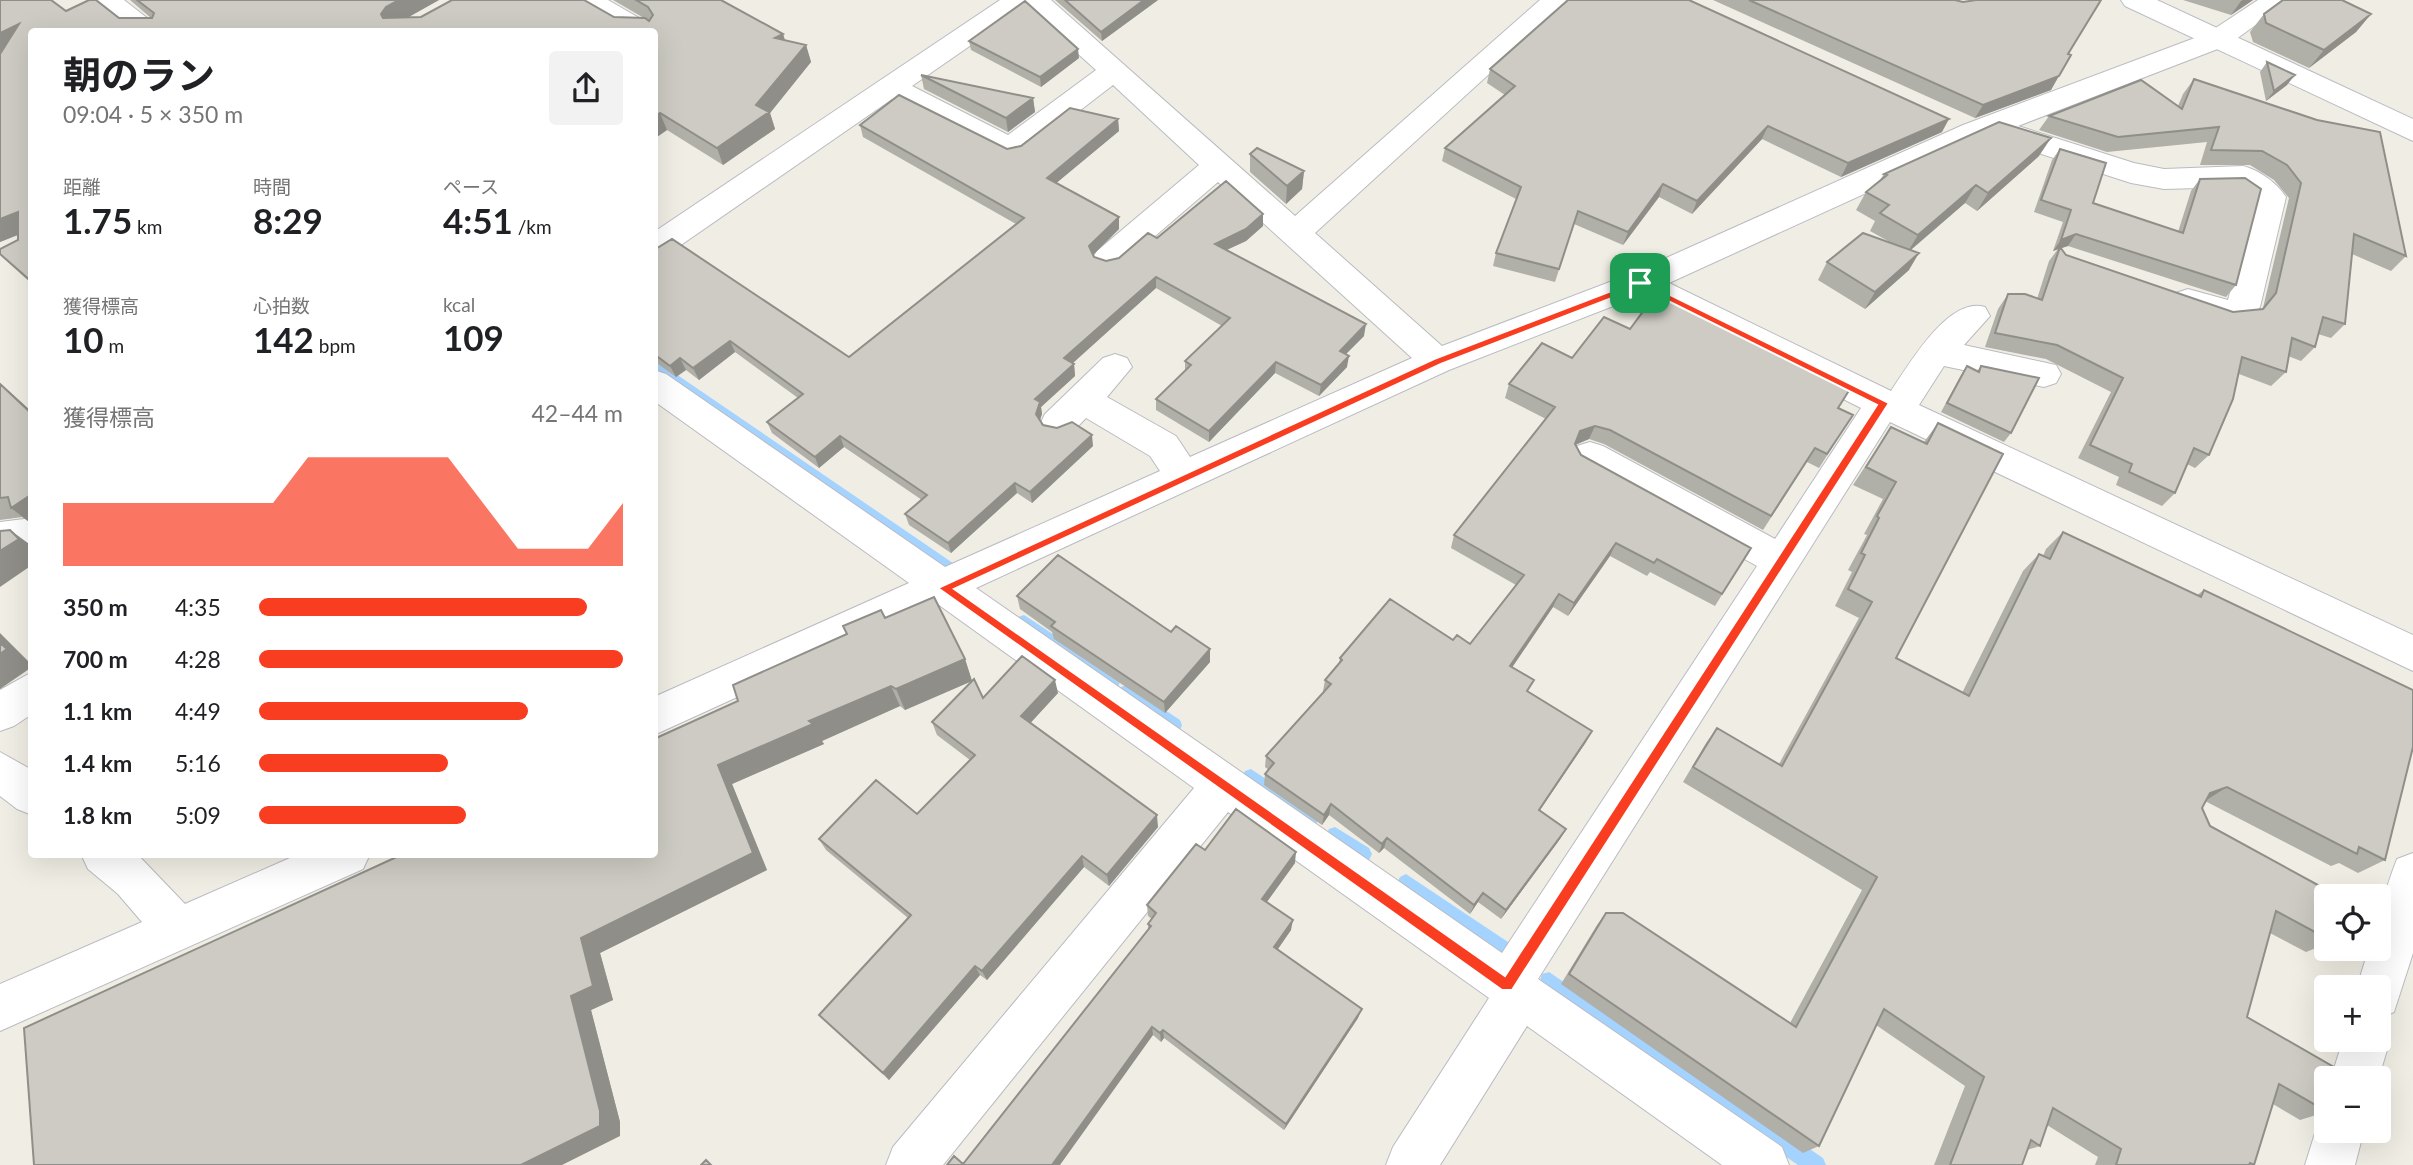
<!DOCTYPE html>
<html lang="ja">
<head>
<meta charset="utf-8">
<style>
  :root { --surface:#fff; --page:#f2f2f2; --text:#202124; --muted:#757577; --accent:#f93d21 }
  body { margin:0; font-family:Lato,"Noto Sans JP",sans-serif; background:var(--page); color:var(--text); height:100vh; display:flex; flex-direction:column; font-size:26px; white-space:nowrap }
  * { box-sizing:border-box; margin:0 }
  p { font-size:23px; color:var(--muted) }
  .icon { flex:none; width:38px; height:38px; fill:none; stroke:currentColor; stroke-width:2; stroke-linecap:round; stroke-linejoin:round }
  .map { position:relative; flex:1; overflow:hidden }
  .drawer { position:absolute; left:28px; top:28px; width:630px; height:830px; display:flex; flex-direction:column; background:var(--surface); border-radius:7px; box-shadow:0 7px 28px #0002 }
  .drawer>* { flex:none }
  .tools { position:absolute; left:2314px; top:884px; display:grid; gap:14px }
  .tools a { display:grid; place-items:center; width:77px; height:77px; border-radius:7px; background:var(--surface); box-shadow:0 7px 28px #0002; font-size:35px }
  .pin { position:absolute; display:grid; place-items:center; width:60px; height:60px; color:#fff; margin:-30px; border-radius:14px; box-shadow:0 4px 10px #0006 }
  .round { display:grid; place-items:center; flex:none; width:74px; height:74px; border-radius:7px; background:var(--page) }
  .overview { display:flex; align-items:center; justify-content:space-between; height:119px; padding:0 35px }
  h1 { font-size:38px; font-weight:700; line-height:52px }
  .figures { display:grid; grid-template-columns:repeat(3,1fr); gap:10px; height:119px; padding:7px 35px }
  .figures div { display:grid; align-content:center }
  .figures b { font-size:35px; font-weight:700 }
  .figures small { font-size:19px; font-weight:400 }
  .figures p { font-size:19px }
  .chart { height:196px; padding:14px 35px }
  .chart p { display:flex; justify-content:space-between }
  .chart svg { width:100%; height:126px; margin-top:7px; fill:var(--accent); opacity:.7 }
  ul { padding:0 35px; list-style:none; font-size:23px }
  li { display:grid; grid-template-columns:112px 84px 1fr; align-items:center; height:52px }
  li i { height:18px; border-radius:9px; background:var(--accent) }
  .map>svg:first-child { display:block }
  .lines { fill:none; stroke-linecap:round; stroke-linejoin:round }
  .stream { fill:#a4d3ff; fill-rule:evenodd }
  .street-casing { stroke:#b9bbc1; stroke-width:2 }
  .secondary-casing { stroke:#b9bdc3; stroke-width:2 }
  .street { fill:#fff; fill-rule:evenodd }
  .secondary { fill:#fff; fill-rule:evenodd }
  .wall { fill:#b0afa8 }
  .shaded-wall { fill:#908e88 }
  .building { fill:#cdcbc3; stroke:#908e88; stroke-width:2 }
  .route { fill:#f93d21; stroke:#fff; stroke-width:2; fill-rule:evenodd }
</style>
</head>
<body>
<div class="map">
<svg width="2413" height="1165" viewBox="0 0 2413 1165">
  <rect width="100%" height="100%" fill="#f0eee4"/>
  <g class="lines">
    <path class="stream" d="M654 359 969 574 971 579 969 584H957L654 372Z
      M1024 615 1118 677 1120 682 1118 687 1112 689 1106 687 1018 627 1016 622 1018 617Z
      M1127 685 1180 720 1182 725 1180 730 1174 733 1168 730 1121 697 1119 692 1121 687Z
      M1251 769 1316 812 1319 818 1316 824 1310 826 1304 824 1245 783 1242 777 1245 771Z
      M1335 827 1369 848 1372 854 1369 860 1363 863C1351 858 1332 847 1326 835L1329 829Z
      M1406 874 1511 944 1513 951 1511 958 1504 960 1497 958 1400 889 1397 883 1400 877Z
      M1549 972 1823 1158 1826 1165H1798L1542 988 1540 981 1542 974Z"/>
    <g class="street-casing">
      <path id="street" d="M92 0H124L165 32H132Z
        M574 0H608L653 26 657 32 654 36V32H622L578 6Z
        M1000 0H1051L1295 216 1540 0H1570L1315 233 1442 346 1628 275 1963 125 2208 33 2258 0H2290L2228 45 2018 126 2134 163 2164 169 2243 166C2259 170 2277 183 2286 197L2260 307 2248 322 2221 324 2176 309 2171 301 2176 293 2188 289 2228 300 2254 200 2236 187 2164 189 2131 183 1989 137 1669 283 1891 391C1909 365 1948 296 1985 307L1990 316 1964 345 2056 365 2061 374 2056 383 2044 387 1944 366 1919 405 2413 635V671L1890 422 1538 979 1782 1147 1789 1165H1722L1527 1026 1440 1165H1386L1393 1147 1489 998 1228 812 943 1165H886L893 1147 1194 788 939 605 654 735V697L909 583 654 401V370L666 374 945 567 1160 471 1150 456 1086 418C1073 432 1065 440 1045 434L1040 424 1045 414 1103 358 1115 354 1127 358 1132 367 1107 397 1176 436 1190 457 1412 358 1218 182 1119 267 1108 270 1097 267 1092 259 1097 251 1199 165 1113 85 1021 156 1010 159 892 99 665 256 654 259V232ZM1026 7 1096 70 1008 135 912 86ZM1639 296 1861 408 1775 539 1603 446 1590 442 1577 446 1572 456 1577 466 1757 566 1502 953 976 588 1449 370Z
        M32 518V548L0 550V522Z
        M32 672V714L14 726 0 731V690Z
        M0 752 32 770V815L17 809 0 796Z
        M2413 853V953L2394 1012 2378 1019V987H2357L2369 948H2378C2378 916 2385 889 2397 859Z
        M81 854H137L185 904 299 854H370L363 869 0 1031V984L142 922 118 894 88 869Z
        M2378 1021 2383 1023 2390 1040 2378 1080 2331 1078 2343 1040H2378Z
        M2326 1111V1130H2364L2355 1165H2305L2316 1130Z"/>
    </g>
    <g class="secondary-casing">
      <path id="secondary" d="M2121 0H2157L2413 119V141L2125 6Z"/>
    </g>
    <use href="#street" class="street"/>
    <use href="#secondary" class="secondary"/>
  </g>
  <path class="wall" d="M0 0H51L66 11 89 0H96L119 18H151L130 0H439L407 18 421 17 452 0H584L614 17 644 18 613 0H721L783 34 785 40 806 45 811 62 770 113 775 129 723 165 667 130 654 139V32H32V284L0 255 14 266 0 254V249L18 240V235L0 242Z
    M1055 0H1158L1102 41Z
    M1713 0H1955L1963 2 1970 1 1969 0H2101L2068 54 2051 90 1975 118Z
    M2183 0H2253L2231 15Z
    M2264 14H2371L2356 32 2309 68 2253 42 2250 32Z
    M969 41 1079 58 1041 87 971 50Z
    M2267 62 2287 85 2266 101 2260 72Z
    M1490 69 1942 132 1841 177 1762 139 1692 214 1659 197 1623 245 1574 224 1555 282 1493 266 1496 253 1516 199 1442 161 1445 148 1505 95 1487 83Z
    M921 75 1033 98 1035 112 1008 132 924 89Z
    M2194 79 2406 256 2391 271 2352 254 2345 324 2331 338 2318 334 2315 347 2301 361 2288 356 2286 372 2271 386 2239 374 2209 455 2195 468 2187 464 2175 493 2162 506 2116 485 2119 477 2078 458 2111 392 2046 359 1985 347 1998 309 2008 294 2037 299 2049 261 2058 249 2053 251 2063 222 2034 212 2052 160 2060 149 2093 203 2178 232 2191 191 2200 179 2236 285 2226 297 2068 246 2061 248 2066 255 2233 312 2261 310 2263 308 2289 198 2274 180 2250 165H2200L2207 142 2107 152 2039 130 2049 116 2178 106 2183 94Z
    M1118 119 1119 131 1056 183 1119 217V229L1093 255 1094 257 1106 261 1119 258 1157 238 1263 226 1246 241 1227 250 1364 336 1346 354 1347 367 1319 396 1275 373 1209 442 1156 410V399L1185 371V361L1222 326 1156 288 1072 364H1074L1075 376 1041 407 1042 414 1040 420 1043 425 1093 446 1032 503 1017 493 951 553 909 525 905 514 922 500 844 447 819 468 772 433 767 422 798 398 735 352 699 380 686 370 676 377 654 361V250L849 357 1016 224 863 137 860 125 1007 149Z
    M1250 154 1304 171 1302 189 1286 204 1250 172Z
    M2039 156 1977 211 1965 203 1911 250 1909 270 1865 309 1818 280 1827 262 1888 241 1870 231 1875 221 1856 210 1866 192 1880 180 1884 174Z
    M1630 329 1838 408 1853 415 1819 468 1807 462 1763 530 1604 444 1589 439 1575 445 1581 455 1751 548 1715 606 1650 572 1647 576 1610 556 1568 616 1553 607 1512 667 1529 692 1586 742 1540 810 1566 829 1560 839 1501 919 1478 902 1470 914 1384 848 1379 853 1329 815 1322 825 1264 785 1265 774 1269 770 1265 767 1266 756 1324 692 1323 691 1325 680 1339 664 1340 658 1453 640 1470 644 1516 585 1451 548 1454 535 1546 419 1505 398 1509 384 1572 358Z
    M1967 366 1977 371 1981 366 2011 433 2004 442 1941 412 1961 375Z
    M0 383 32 412V524L22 517 0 520Z
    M1938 423 1896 658 1962 693 2023 571 2039 554 2043 556 2046 549 2063 532 2197 595 2204 590 2385 860 2358 873 2339 863 2331 866 2205 801 2202 808 2210 826 2326 896V944L2306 952 2270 933 2247 1017 2326 1078V1112L2300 1120 2273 1104 2254 1165H2095L2098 1157 2047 1125 2040 1146 2027 1150 2022 1165H1934L1965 1086 1876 1025 1819 1146 1803 1153 1561 984 1597 925 1606 913 1790 1023 1862 890 1683 782 1706 743 1717 728 1779 764 1859 618 1835 606 1852 572 1848 570 1867 535 1864 534 1883 499 1853 485 1891 427 1924 442Z
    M1017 596 1171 632 1210 649V662L1165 713 1054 639 1052 632 1020 609Z
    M885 618 965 659 972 681 905 710 900 706 822 741 824 744 732 784 767 870 600 953 613 1000 591 1010 620 1122V1136L34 1165 738 701Z
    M1058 693 1030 723 1158 827 1109 886 1084 867 987 980 980 975 889 1080 819 1015 908 918 826 850 819 839 917 814 970 760 937 735 932 722 983 698Z
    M1205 850 1295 863 1267 902 1291 930 1278 949 1358 1018 1284 1130 1164 1038 1161 1042 1153 1035 963 1164 1148 930V924L1152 919 1148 916 1147 905Z"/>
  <path class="shaded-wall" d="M399 0H439L396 24 391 31 381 14 386 7Z
    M1144 0H1158L1102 41 1101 32Z
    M2243 0H2253L2231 15 2241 1Z
    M2371 14 2356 32 2309 68 2324 50Z
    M19 24 0 57V33Z
    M783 34 788 51 775 38Z
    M806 45 811 62 770 113 775 129 723 165 717 148 756 105Z
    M1078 49 1079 58 1041 87 1040 77Z
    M2295 75 2287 85 2266 101 2274 91Z
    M2059 76 2051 90 1975 118 1983 105Z
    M1033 98 1035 112 1008 132 1006 118Z
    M660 113 667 130 654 139V117Z
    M1118 119 1119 131 1048 190 1047 178Z
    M1949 119 1942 132 1841 177 1848 163Z
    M1768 126 1762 139 1692 214 1697 201Z
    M2051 138 2039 156 1977 211 1988 193Z
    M1304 171 1302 189 1286 204 1287 186Z
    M1663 184 1659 197 1623 245 1628 232Z
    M1976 185 1965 203 1907 253 1918 235Z
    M18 212 32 229 0 242V219Z
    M1263 214V226L1246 241 1215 255V244Z
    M1119 217V229L1090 258 1089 246Z
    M2076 234 2068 246 2053 251 2061 240Z
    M1919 253 1909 270 1865 309 1875 292Z
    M1156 277V288L1065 370 1064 358Z
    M1366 324 1364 336 1338 362 1340 351Z
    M730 341 735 352 699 380 693 368Z
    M1349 356 1347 367 1319 396 1321 385Z
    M680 358 686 370 676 377 670 366Z
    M1276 362 1275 373 1209 442V431Z
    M1074 364 1075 376 1041 407 1042 414 1038 425 1036 414 1035 399Z
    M0 383 32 412V414L0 384Z
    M1595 426 1589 439 1575 445 1580 431Z
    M1092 435 1093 446 1032 503 1030 492Z
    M840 436 844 447 819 468 815 457Z
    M1015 483 1017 493 951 553 948 543Z
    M32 494V524L11 508Z
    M10 530 32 546V565L0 587V551Z
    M1616 543 1610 556 1568 616 1574 603Z
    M1559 594 1553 607 1505 678 1510 666Z
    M0 633 32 665V667L0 689Z
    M1210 649V662L1165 713 1164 702Z
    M965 659 972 681 905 710 896 689Z
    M1055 680 1058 693 1025 729 1021 716Z
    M891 686 900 706 822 741 824 744 732 784 767 870 600 953 613 1000 591 1010 620 1122V1136L562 1165H521L571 996 581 938 718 765 809 721Z
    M1592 731 1586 742 1533 820 1539 810Z
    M2227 787 2205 801 2210 793Z
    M1331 804 1329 815 1322 825 1324 815Z
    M1157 815 1158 827 1109 886 1107 875Z
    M1566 829 1560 839 1501 919 1506 910Z
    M1387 838 1384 848 1379 853 1382 844Z
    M1296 852 1295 863 1261 910 1262 899Z
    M1082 856 1084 867 987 980 982 971Z
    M1483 893 1478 902 1470 914 1474 905Z
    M1293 920 1291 930 1273 956 1274 947Z
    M975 966 980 975 889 1080 883 1073Z
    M1362 1009 1358 1018 1284 1130 1286 1124Z
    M1152 1027 1153 1035 1060 1165H1052Z
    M1163 1030 1164 1038 1161 1042 1160 1033Z"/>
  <path class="building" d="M0 0H51L66 11 89 0H96L119 18H152L154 13 137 0H399L386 7 381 14 383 18 421 17 452 0H584L614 17 645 18 649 21 653 15 648 7 636 0H721L783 34 775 38 806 45 756 105 769 112 717 148 660 113 654 117V32H32V282L0 254V249L18 240V212L0 219V54L19 24 0 33Z
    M1065 0H1144L1101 32Z
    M1568 0H1689L1949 119 1848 163 1768 126 1697 201 1663 184 1628 232 1578 211 1559 269 1496 253 1521 187 1445 148 1515 86 1490 69Z
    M1749 0H1955L1963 2 1976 0H2101L2068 54 2071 55 2059 76 1983 105Z
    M2283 0H2342L2371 14 2324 50 2266 23 2264 14Z
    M1025 1 1078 49 1040 77 969 41Z
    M2267 62 2295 75 2274 91Z
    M921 75 1033 98 1006 118Z
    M2194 79 2317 120 2380 132 2406 256 2354 234 2345 324 2323 317 2315 347 2292 338 2286 372 2242 357 2233 399 2209 455 2194 448 2175 493 2129 472 2132 464 2090 445 2123 378 2057 345 1995 333 2008 294H2025L2042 300 2060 247 2066 255 2233 312 2263 309 2276 293 2301 183 2287 165 2262 151 2211 150 2219 127 2118 137 2049 116 2141 80 2182 109Z
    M899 95 1007 149 1021 146 1070 108 1118 119 1047 178 1119 217 1089 246 1094 257 1106 261 1119 258 1148 233 1157 238 1226 181 1263 214 1246 229 1215 244 1366 324 1340 351 1349 356 1321 385 1276 362 1209 431 1156 399 1191 365 1185 361 1230 318 1156 277 1064 358 1074 364 1035 399 1040 402 1036 414 1043 425 1057 428 1072 422 1092 435 1030 492 1015 483 948 543 905 514 927 495 840 436 815 457 767 422 803 394 730 341 693 368 680 358 670 366 654 354V250L672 239 849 357 1024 218 860 125Z
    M1999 122 2051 138 1988 193 1976 185 1918 235 1880 213 1889 205 1866 192 1887 175 1884 174Z
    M1257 148 1304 171 1287 186 1250 154Z
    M2060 149 2106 163 2093 203 2183 233 2200 179 2245 178 2261 189 2236 285 2076 234 2061 240 2071 210 2041 200Z
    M1863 233 1919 253 1875 292 1827 262Z
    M1656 294 1850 389 1838 408 1853 415 1827 454 1815 448 1771 516 1610 430 1595 426 1580 431 1575 444 1581 455 1751 548 1722 594 1657 559 1654 563 1616 543 1574 603 1559 594 1510 666 1534 680 1527 691 1592 731 1539 810 1566 829 1506 910 1483 893 1474 905 1387 838 1382 844 1331 804 1324 815 1265 774 1274 763 1266 756 1331 684 1325 680 1342 660 1340 658 1390 599 1453 640 1457 635 1470 644 1524 575 1454 535 1555 407 1509 384 1542 343 1572 358 1604 317 1630 329Z
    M1967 366 1979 372 1981 366 2039 378 2011 433 1947 403Z
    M0 384 32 414V494L11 508 8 497 0 498Z
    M1938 423 2003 454 1896 658 1969 696 2039 554 2050 559 2063 532 2201 597 2204 590 2413 690V747L2385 860 2359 847 2357 854 2227 787 2210 793 2202 808 2210 826 2338 896H2326V938L2276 911 2247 1017 2339 1070 2336 1078H2326V1111L2279 1084 2254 1165 2250 1163 2249 1165H2116L2121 1149 2053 1108 2040 1146 2031 1140 2022 1165H1950L1984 1077 1884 1009 1819 1146 1569 974 1606 913H1623L1796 1027 1877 877 1693 767 1717 728 1782 766 1872 602 1848 589 1865 555 1861 553 1879 518 1877 516 1896 482 1866 467 1891 427 1927 444Z
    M10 530 19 539 0 551V531Z
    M1058 555 1171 632 1176 626 1210 649 1164 702 1051 626 1055 622 1017 596Z
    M934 597 965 659 896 689 891 686 809 721 813 724 718 765 753 853 581 938 593 986 571 996 600 1111V1126L521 1165H34L24 1028 403 854H654V739L738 701 733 685 847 634 843 626 881 610 885 618Z
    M0 643 7 649 0 654Z
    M1022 656 1055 680 1021 716 1157 815 1107 875 1082 856 982 971 975 966 883 1073 819 1015 911 915 819 839 876 780 917 814 975 755 932 722 974 679 983 698Z
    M1236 809 1296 852 1262 899 1293 920 1274 947 1362 1009 1286 1124 1163 1030 1160 1033 1152 1027 1052 1165H947L954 1156 963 1164 1151 926 1148 924 1156 913 1147 905 1196 844 1205 850Z
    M706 1160 711 1165H701Z"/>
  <path class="route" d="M1640 280 1889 403 1512 990H1502L938 588 1434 359ZM1640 287 1877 405 1505 976 954 589 1441 364Z"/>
</svg>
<div class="tools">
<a><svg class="icon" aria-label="locate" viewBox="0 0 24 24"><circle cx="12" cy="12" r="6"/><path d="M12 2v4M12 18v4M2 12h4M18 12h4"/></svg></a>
<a>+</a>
<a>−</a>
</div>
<div class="pin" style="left:1640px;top:283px;background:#1e9e55"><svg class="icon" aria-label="arrive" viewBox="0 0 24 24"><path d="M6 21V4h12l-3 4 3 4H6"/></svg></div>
<section class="drawer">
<div class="overview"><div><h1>朝のラン</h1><p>09:04 · 5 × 350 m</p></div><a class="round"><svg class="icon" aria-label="share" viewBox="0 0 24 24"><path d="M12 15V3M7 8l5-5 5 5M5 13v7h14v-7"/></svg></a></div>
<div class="figures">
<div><p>距離</p><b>1.75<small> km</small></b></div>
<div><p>時間</p><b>8:29</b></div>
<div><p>ペース</p><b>4:51<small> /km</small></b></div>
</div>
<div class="figures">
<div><p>獲得標高</p><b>10<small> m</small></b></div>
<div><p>心拍数</p><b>142<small> bpm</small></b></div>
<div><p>kcal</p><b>109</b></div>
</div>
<div class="chart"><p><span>獲得標高</span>42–44 m</p>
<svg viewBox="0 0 160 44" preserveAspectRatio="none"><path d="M0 44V22L10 22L20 22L30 22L40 22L50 22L60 22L70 6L80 6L90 6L100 6L110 6L120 22L130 38L140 38L150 38L160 22V44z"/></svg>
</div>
<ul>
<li><b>350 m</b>4:35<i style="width:90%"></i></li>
<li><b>700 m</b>4:28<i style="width:100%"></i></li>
<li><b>1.1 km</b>4:49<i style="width:74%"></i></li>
<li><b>1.4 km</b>5:16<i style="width:52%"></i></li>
<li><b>1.8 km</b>5:09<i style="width:57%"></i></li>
</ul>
</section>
</div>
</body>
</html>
